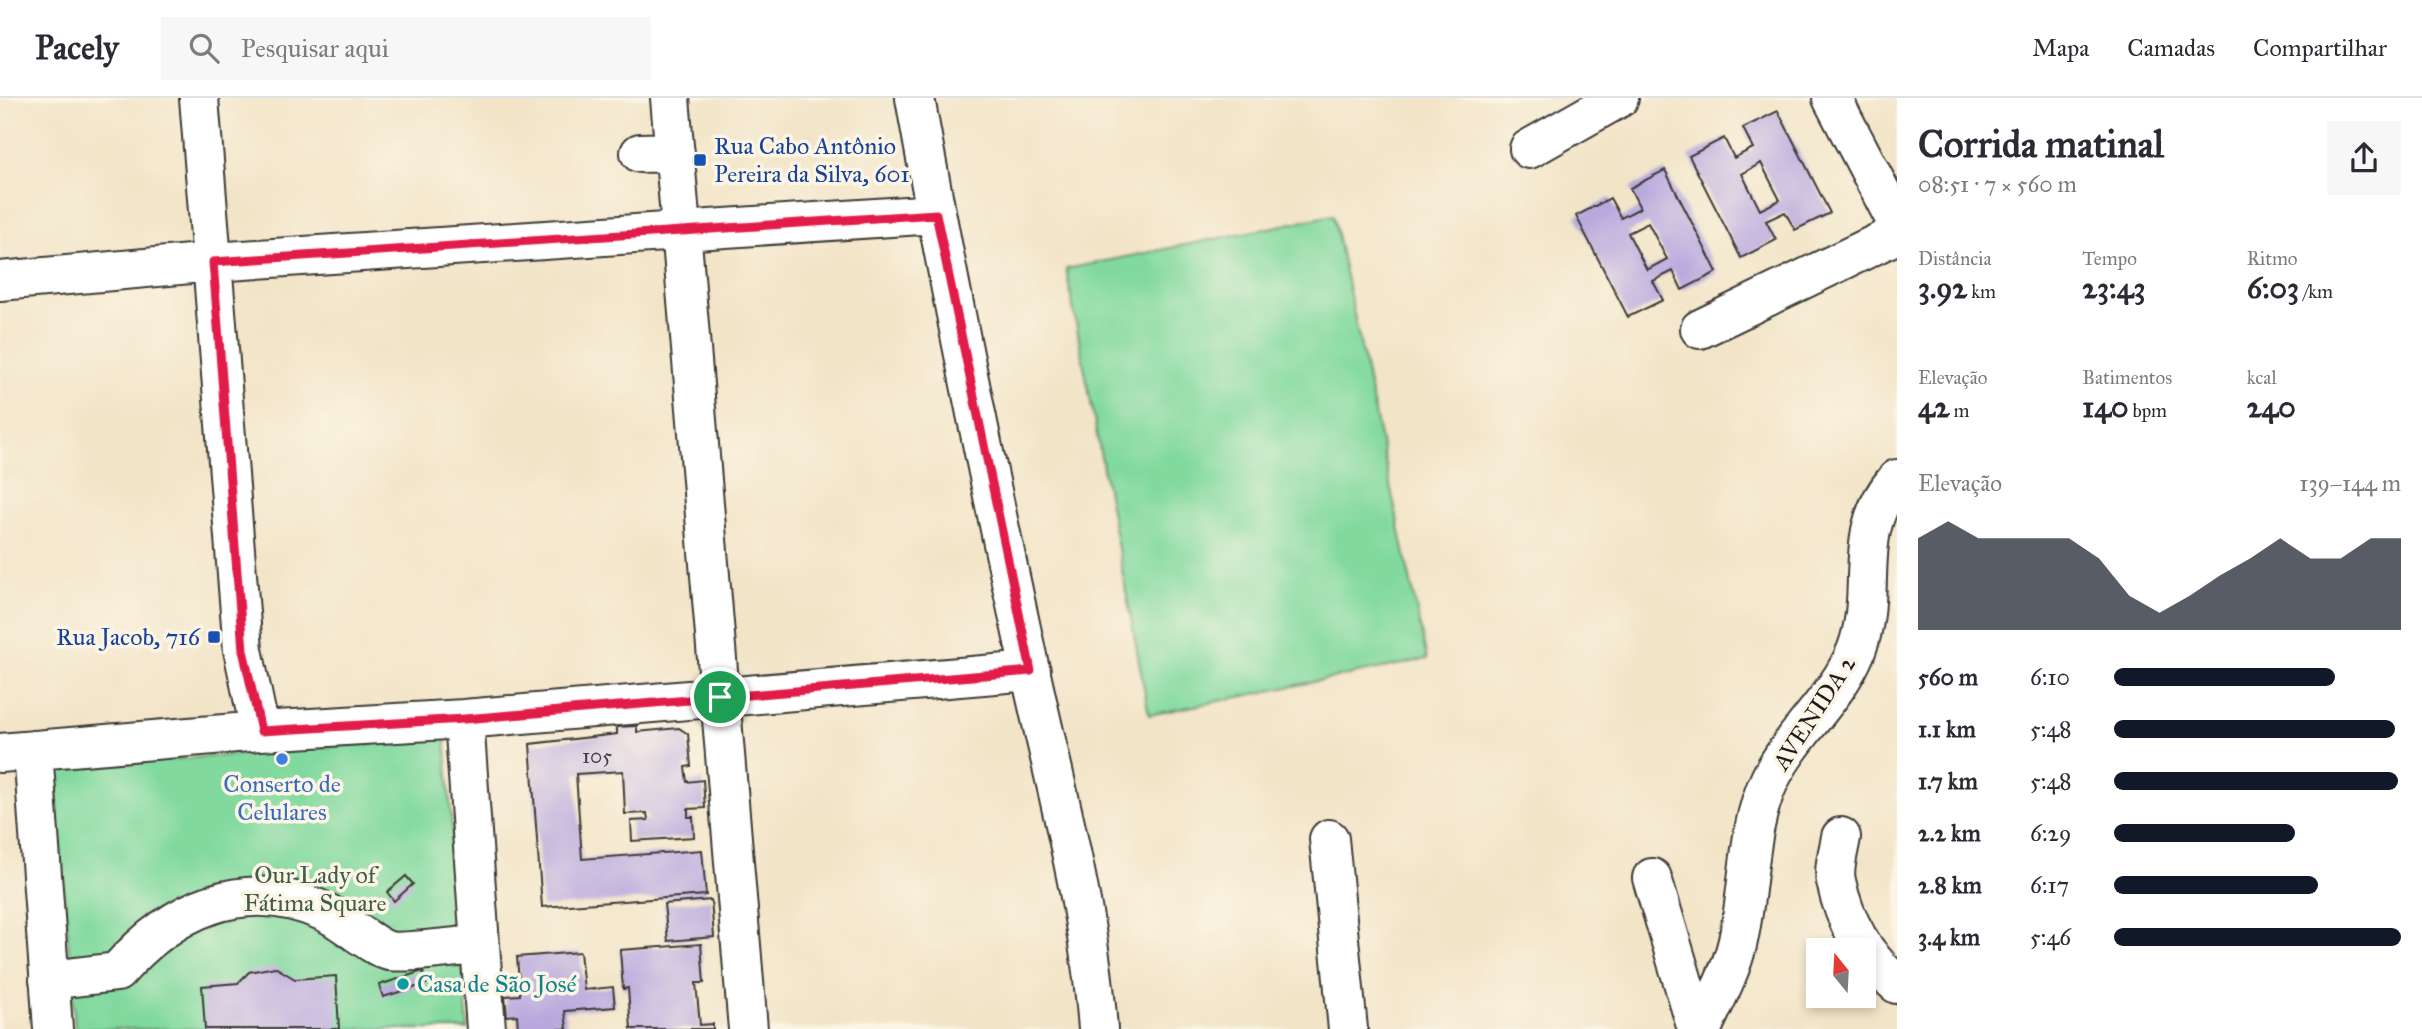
<!DOCTYPE html>
<html lang="pt">
<head>
<meta charset="utf-8">
<style>
  :root { --surface:#fff; --page:#f7f7f7; --text:#2b2b33; --muted:#7c7c81; --line:#e1e1e2; --accent:#111827 }
  body { margin:0; font-family:"IM FELL Great Primer",serif; background:var(--page); color:var(--text); height:100vh; display:flex; flex-direction:column; font-size:26px; white-space:nowrap }
  * { box-sizing:border-box; margin:0 }
  p { font-size:23px; color:var(--muted) }
  .icon { flex:none; width:38px; height:38px; fill:none; stroke:currentColor; stroke-width:2; stroke-linecap:round; stroke-linejoin:round }
  .map { position:relative; flex:1; overflow:hidden }
  .side { display:flex; flex-direction:column; background:var(--surface); width:525px }
  .side>* { flex:none }
  .needle { width:46px; rotate:342deg }
  .controls { position:absolute; left:1806px; top:840px; display:grid; gap:14px }
  .controls a { display:grid; place-items:center; width:70px; height:70px; border-radius:0px; background:var(--surface); box-shadow:0 4px 10px #0003; font-size:35px }
  .pin { position:absolute; display:grid; place-items:center; width:60px; height:60px; color:#fff; margin:-30px; border:4px solid #fff; border-radius:50%; box-shadow:0 2px 7px #0007 }
  .round { display:grid; place-items:center; flex:none; width:74px; height:74px; border-radius:0px; background:var(--page) }
  .summary { display:flex; align-items:center; justify-content:space-between; height:119px; padding:0 21px }
  h1 { font-size:38px; font-weight:700; line-height:52px }
  .metrics { display:grid; grid-template-columns:repeat(3,1fr); gap:10px; height:119px; padding:7px 21px }
  .metrics div { display:grid; align-content:center }
  .metrics b { font-size:30px; font-weight:700 }
  .metrics small { font-size:19px; font-weight:400 }
  .metrics p { font-size:19px }
  .chart { height:196px; padding:14px 21px }
  .chart p { display:flex; justify-content:space-between }
  .chart svg { width:100%; height:126px; margin-top:7px; fill:var(--accent); opacity:.7 }
  ul { padding:0 21px; list-style:none; font-size:23px }
  li { display:grid; grid-template-columns:112px 84px 1fr; align-items:center; height:52px }
  li i { height:18px; border-radius:9px; background:var(--accent) }
  header { display:flex; align-items:center; gap:42px; box-sizing:border-box; height:98px; padding:0 35px; background:var(--surface); border-bottom:2px solid var(--line) }
  header strong { font-size:33px }
  nav { display:flex; gap:38px; margin-inline-start:auto; font-size:24px }
  .search { width:490px; height:63px; background:var(--page); display:flex; align-items:center; gap:18px; box-sizing:border-box; padding:0 24px; border-radius:0px; color:var(--muted); font-size:26px }
  main { display:flex; flex:1; min-height:0 }
  .map>svg:first-child { display:block }
  .green { fill:#81d99e; stroke:#4e7a5d; stroke-width:2 }
  .building { fill:#b8a8de; fill-rule:evenodd }
  .lines { fill:none; stroke-linecap:round; stroke-linejoin:round }
  .minor-casing { stroke:#3c3a36; stroke-width:42 }
  .minor { stroke:#fff; stroke-width:38 }
  .route-casing { stroke:#fff; stroke-width:14 }
  .route { stroke:#e11d48; stroke-width:9 }
  .transit-dot { fill:#1a4fb4; stroke:#fcf5e5; stroke-width:2.5 }
  .shop-dot { fill:#3f7fe0; stroke:#fcf5e5; stroke-width:2.5 }
  .culture-dot { fill:#0f9aa8; stroke:#fcf5e5; stroke-width:2.5 }
  .labels { text-anchor:middle; stroke-width:7; stroke-linejoin:round; paint-order:stroke }
  .number-label { font-size:21px; fill:#433f4c }
  .transit-label { font-size:24px; fill:#164399; stroke:#fcf5e5; text-anchor:start }
  .street-label { font-size:24px; fill:#1c1c1c; stroke:#fcf5e5 }
  .shop-label { font-size:24px; fill:#366cbe; stroke:#fcf5e5 }
  .park-label { font-size:24px; fill:#3f5e4a; stroke:#fcf5e5 }
  .culture-label { font-size:24px; fill:#0d838f; stroke:#fcf5e5; text-anchor:start }
</style>
</head>
<body>
<header>
<strong>Pacely</strong>
<div class="search"><svg class="icon" aria-label="search" viewBox="0 0 24 24"><circle cx="10" cy="10" r="6"/><path d="M15 15l6 6"/></svg>Pesquisar aqui</div>
<nav><a>Mapa</a><a>Camadas</a><a>Compartilhar</a></nav>
</header>
<main>
<div class="map">
<svg width="1897" height="931" viewBox="0 0 1897 931">
  <rect width="100%" height="100%" fill="#fcf5e5"/>
  <filter id="ink" filterUnits="userSpaceOnUse"><feTurbulence type="fractalNoise" baseFrequency=".0143" numOctaves="2"/><feDisplacementMap in="SourceGraphic" scale="14" xChannelSelector="R" yChannelSelector="G"/><feConvolveMatrix kernelMatrix="1 2 1 2 8 2 1 2 1" color-interpolation-filters="sRGB"/></filter>
  <filter id="wash" filterUnits="userSpaceOnUse"><feTurbulence type="fractalNoise" baseFrequency=".00686" numOctaves="4" result="noise"/><feDisplacementMap in="SourceGraphic" scale="28" xChannelSelector="R" yChannelSelector="G"/><feGaussianBlur stdDeviation="1.57" result="paint"/><feColorMatrix in="noise" values="0 0 0 0 0 0 0 0 0 0 0 0 0 0 0 0 0 1.4 0 .05"/><feComposite in="paint" operator="in"/></filter>
  <g filter="url(#wash)">
    <rect width="100%" height="100%" fill="#f2e4c7"/>
    <path class="green" d="M1333 117 1427 561 1149 617 1066 171Z
      M445 639 468 931H75L54 671Z"/>
    <g id="blocks">
      <path class="building" d="M1778 13 1830 115 1795 132 1785 114 1766 123 1776 142 1741 160 1689 58 1724 40 1734 60 1753 50 1743 30ZM1761 65 1780 102 1760 112 1742 76Z
        M1665 72 1717 174 1682 192 1673 173 1653 183 1663 202 1628 219 1576 118 1610 100 1621 120 1640 110 1630 90ZM1648 125 1667 161 1647 172 1628 135Z
        M637 628V634L679 630 688 636 691 668 685 669 687 684 703 682 705 710 688 711V719H693L694 739 632 743 631 723 648 722 647 715 625 716 623 673 576 676 582 761 702 752 706 797 542 809 530 646 617 636V629Z
        M406 778 413 786 394 803 387 794Z
        M711 802 714 839 668 843 664 806Z
        M701 846 704 885H696L700 927 713 926V931H631L628 890 623 891 620 852Z
        M580 854 584 892 613 889 615 909 565 913 567 931H518L517 917 507 918 505 898 520 897 517 859Z
        M275 869 295 881 336 878 339 931H205L202 888 238 885 249 874Z
        M423 873 426 886 383 899 379 887Z"/>
    </g>
  </g>
  <g filter="url(#ink)">
    <use href="#blocks" fill-opacity="0" stroke="#3c3a36" stroke-width="2"/>
    <g class="lines">
      <g class="minor-casing">
        <path id="minor" d="M199 0 243 552 260 633
          M670 0 748 931
          M915 0C949 191 989 382 1030 572 1056 691 1089 809 1098 931
          M1832 0 1897 125
          M1529 51 1619 0
          M640 55 675 54
          M0 183 213 164 936 116
          M1700 231 1897 136
          M464 621 486 931
          M33 652 53 931
          M0 655 260 633 464 621 1031 573
          M1841 739C1839 752 1833 770 1836 783 1844 823 1865 860 1897 886
          M1329 741 1348 931
          M1652 780 1697 931
          M49 882 117 874C172 811 244 777 325 814 342 822 375 850 389 853 404 856 460 848 479 847
          M1702 931C1714 904 1730 876 1737 847 1750 794 1746 731 1770 681 1793 635 1837 600 1856 553 1880 491 1849 435 1897 381"/>
      </g>
      <use href="#minor" class="minor"/>
    </g>
  </g>
  <g class="lines" filter="url(#ink)">
    <g class="route-casing">
      <path id="route" d="M936 116 1031 573 464 621 261 633 243 552 213 164Z"/>
    </g>
    <use href="#route" class="route"/>
  </g>
  <g class="transit-dot">
    <rect x="693" y="55" width="14" height="14" rx="3.5"/>
    <rect x="207" y="532" width="14" height="14" rx="3.5"/>
  </g>
  <circle class="shop-dot" cx="282" cy="661" r="7"/>
  <circle class="culture-dot" cx="403" cy="886" r="7"/>
  <g class="labels">
    <g class="number-label">
      <text x="597" y="665">105</text>
    </g>
    <g class="transit-label">
      <text x="714" y="56">Rua Cabo Antônio<tspan x="714" dy="28">Pereira da Silva, 601</tspan></text>
      <text x="200" y="547" text-anchor="end">Rua Jacob, 716</text>
    </g>
    <g class="street-label">
      <text transform="translate(1814 615) rotate(-57)" y="8">AVENIDA 2</text>
    </g>
    <g class="shop-label">
      <text x="282" y="694">Conserto de<tspan x="282" dy="28">Celulares</tspan></text>
    </g>
    <g class="park-label">
      <text x="315" y="785">Our Lady of<tspan x="315" dy="28">Fátima Square</tspan></text>
    </g>
    <g class="culture-label">
      <text x="417" y="894">Casa de São José</text>
    </g>
  </g>
</svg>
<div class="controls">
<a><svg class="needle" viewBox="-14 -14 28 28"><path d="M0-13l5 13h-10z" fill="#e53935"/><path d="M0 13l5-13h-10z" fill="#7c7c81"/></svg></a>
</div>
<div class="pin" style="left:720px;top:599px;background:#1e9e55"><svg class="icon" aria-label="arrive" viewBox="0 0 24 24"><path d="M6 21V4h12l-3 4 3 4H6"/></svg></div>
</div>
<section class="side">
<div class="summary"><div><h1>Corrida matinal</h1><p>08:51 · 7 × 560 m</p></div><a class="round"><svg class="icon" aria-label="share" viewBox="0 0 24 24"><path d="M12 15V3M7 8l5-5 5 5M5 13v7h14v-7"/></svg></a></div>
<div class="metrics">
<div><p>Distância</p><b>3.92<small> km</small></b></div>
<div><p>Tempo</p><b>23:43</b></div>
<div><p>Ritmo</p><b>6:03<small> /km</small></b></div>
</div>
<div class="metrics">
<div><p>Elevação</p><b>42<small> m</small></b></div>
<div><p>Batimentos</p><b>140<small> bpm</small></b></div>
<div><p>kcal</p><b>240</b></div>
</div>
<div class="chart"><p><span>Elevação</span>139–144 m</p>
<svg viewBox="0 0 160 44" preserveAspectRatio="none"><path d="M0 44V12L10 6L20 12L30 12L40 12L50 12L60 19L70 32L80 38L90 32L100 25L110 19L120 12L130 19L140 19L150 12L160 12V44z"/></svg>
</div>
<ul>
<li><b>560 m</b>6:10<i style="width:77%"></i></li>
<li><b>1.1 km</b>5:48<i style="width:98%"></i></li>
<li><b>1.7 km</b>5:48<i style="width:99%"></i></li>
<li><b>2.2 km</b>6:29<i style="width:63%"></i></li>
<li><b>2.8 km</b>6:17<i style="width:71%"></i></li>
<li><b>3.4 km</b>5:46<i style="width:100%"></i></li>
</ul>
</section>
</main>
</body>
</html>
